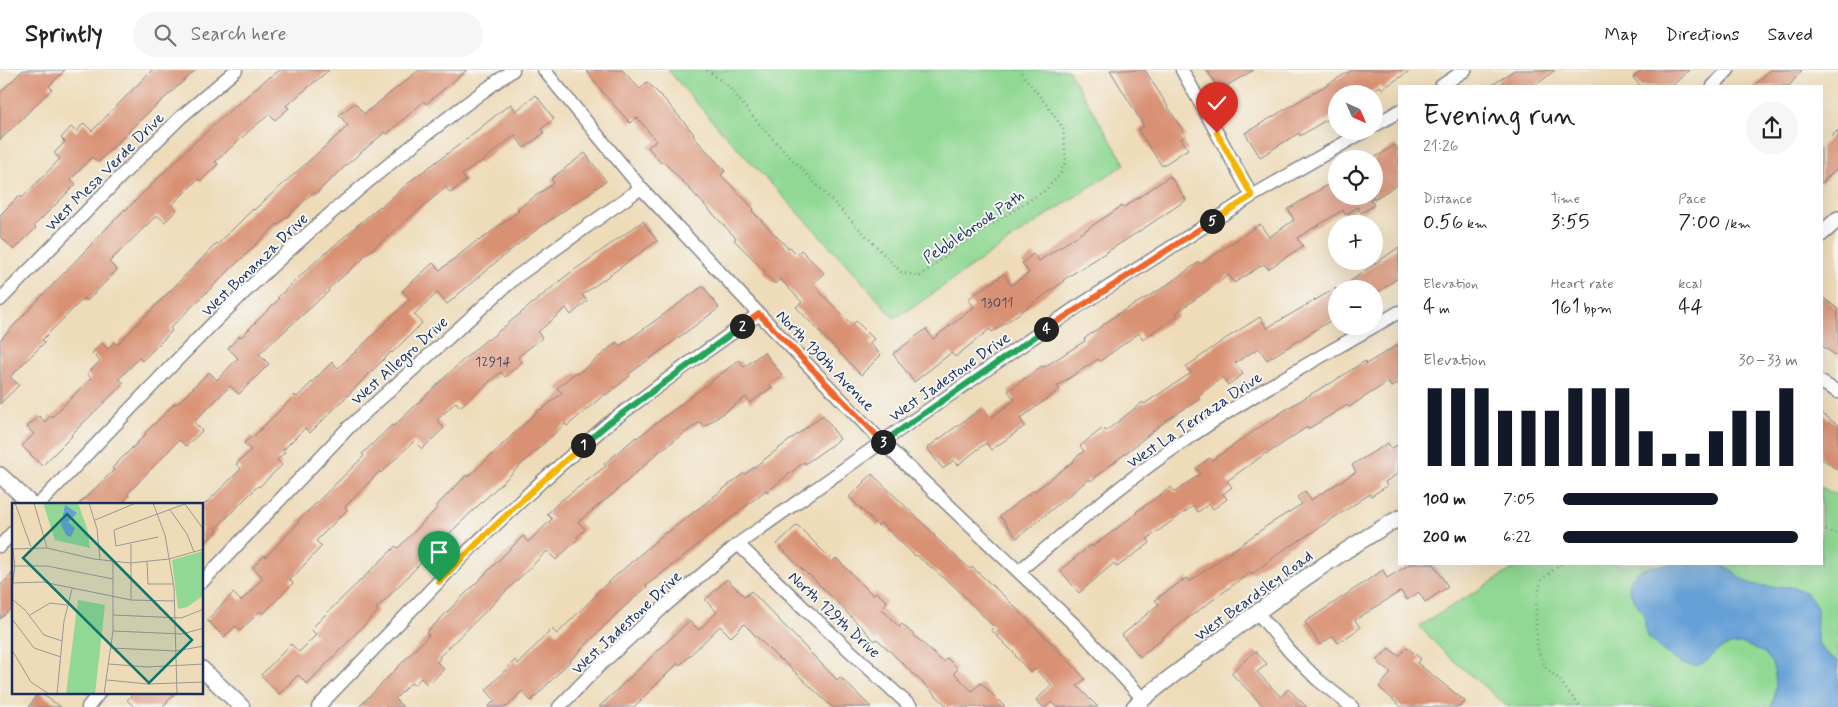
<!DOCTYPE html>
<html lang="en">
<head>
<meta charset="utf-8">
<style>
  :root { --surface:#fff; --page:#f6f6f6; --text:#222; --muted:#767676; --line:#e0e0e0; --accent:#111827 }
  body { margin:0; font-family:Mynerve,sans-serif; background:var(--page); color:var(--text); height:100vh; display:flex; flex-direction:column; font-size:19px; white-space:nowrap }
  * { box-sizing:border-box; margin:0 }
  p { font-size:16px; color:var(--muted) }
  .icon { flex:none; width:28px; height:28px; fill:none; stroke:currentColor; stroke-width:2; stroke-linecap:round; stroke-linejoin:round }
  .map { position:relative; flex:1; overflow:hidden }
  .drawer { position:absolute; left:1398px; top:15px; width:425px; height:480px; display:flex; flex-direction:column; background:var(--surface); border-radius:0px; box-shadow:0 5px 20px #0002 }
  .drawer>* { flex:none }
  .needle { width:32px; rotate:135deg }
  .tools { position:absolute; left:1328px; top:15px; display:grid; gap:10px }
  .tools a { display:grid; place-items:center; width:55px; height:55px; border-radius:50%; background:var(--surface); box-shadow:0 5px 20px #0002; font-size:25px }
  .pin { position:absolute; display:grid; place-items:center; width:42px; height:42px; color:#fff; margin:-51px -21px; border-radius:50% 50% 50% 0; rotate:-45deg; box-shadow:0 0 5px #0007 }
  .pin .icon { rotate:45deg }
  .km { position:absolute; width:25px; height:25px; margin:-12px; border-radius:50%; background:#222; color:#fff; font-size:14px; line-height:25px; text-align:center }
  .round { display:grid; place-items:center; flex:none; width:52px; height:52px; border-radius:26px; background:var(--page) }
  .head { display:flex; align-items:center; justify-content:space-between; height:85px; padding:0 25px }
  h1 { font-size:28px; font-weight:600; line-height:38px }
  .figures { display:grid; grid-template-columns:repeat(3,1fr); gap:8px; height:85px; padding:5px 25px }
  .figures div { display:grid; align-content:center }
  .figures b { font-size:21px; font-weight:600 }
  .figures small { font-size:14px; font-weight:400 }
  .figures p { font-size:14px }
  .chart { height:140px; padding:10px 25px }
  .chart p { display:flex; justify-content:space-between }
  .chart svg { width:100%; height:90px; margin-top:5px; stroke:var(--accent); stroke-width:6 }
  ul { padding:0 25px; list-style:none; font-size:16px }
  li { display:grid; grid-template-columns:80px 60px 1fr; align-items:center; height:38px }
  li i { height:12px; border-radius:6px; background:var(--accent) }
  header { display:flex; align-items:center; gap:30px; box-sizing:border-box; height:70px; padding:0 25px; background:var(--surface); border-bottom:1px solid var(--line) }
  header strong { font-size:24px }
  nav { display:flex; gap:28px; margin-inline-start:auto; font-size:18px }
  .search { width:350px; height:45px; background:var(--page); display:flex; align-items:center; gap:12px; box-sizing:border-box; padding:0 18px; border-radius:28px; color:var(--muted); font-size:19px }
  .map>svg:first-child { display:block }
  .green { fill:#90d893; stroke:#568478 }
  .water { fill:#66a0d6; stroke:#40689a }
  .building { fill:#d99173 }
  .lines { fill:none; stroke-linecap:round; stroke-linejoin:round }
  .minor-casing { stroke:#84868c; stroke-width:15 }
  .tertiary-casing { stroke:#84868c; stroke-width:18 }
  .path { stroke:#84868c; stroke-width:2.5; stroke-dasharray:1 4; stroke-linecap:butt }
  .minor { stroke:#fff; stroke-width:12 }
  .tertiary { stroke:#fff; stroke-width:15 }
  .split-1-casing { stroke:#fff; stroke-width:10 }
  .split-2-casing { stroke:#fff; stroke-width:10 }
  .split-3-casing { stroke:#fff; stroke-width:10 }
  .split-4-casing { stroke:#fff; stroke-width:10 }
  .split-5-casing { stroke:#fff; stroke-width:10 }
  .split-6-casing { stroke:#fff; stroke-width:10 }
  .split-1 { stroke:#f5b400; stroke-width:6 }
  .split-2 { stroke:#22a559; stroke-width:6 }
  .split-3 { stroke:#f0652b; stroke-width:6 }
  .split-4 { stroke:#22a559; stroke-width:6 }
  .split-5 { stroke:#f0652b; stroke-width:6 }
  .split-6 { stroke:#f5b400; stroke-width:6 }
  .labels { text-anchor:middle; stroke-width:4; stroke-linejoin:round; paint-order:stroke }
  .number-label { font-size:14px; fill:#4a4863 }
  .street-label { font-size:16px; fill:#1b2f5e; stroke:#f6f6f2 }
  .inset-road { fill:none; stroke:#9a9795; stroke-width:1 }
  .view { fill:#0f766e; fill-opacity:0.15; stroke:#0f766e; stroke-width:2.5 }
  .inset-edge { fill:none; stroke:#1b2f5e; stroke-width:2.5 }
</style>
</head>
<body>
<header>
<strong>Sprintly</strong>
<div class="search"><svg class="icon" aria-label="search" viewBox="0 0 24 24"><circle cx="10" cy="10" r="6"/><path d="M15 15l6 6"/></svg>Search here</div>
<nav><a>Map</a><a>Directions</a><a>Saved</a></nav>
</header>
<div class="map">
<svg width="1838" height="637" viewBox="0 0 1838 637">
  <rect width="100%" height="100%" fill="#f6f6f2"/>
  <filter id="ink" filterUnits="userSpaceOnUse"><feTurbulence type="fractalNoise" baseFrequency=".02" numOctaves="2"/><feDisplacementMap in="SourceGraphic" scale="10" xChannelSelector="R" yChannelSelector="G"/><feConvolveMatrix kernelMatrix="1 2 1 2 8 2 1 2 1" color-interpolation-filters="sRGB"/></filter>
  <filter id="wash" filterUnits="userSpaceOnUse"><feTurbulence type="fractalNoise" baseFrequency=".0096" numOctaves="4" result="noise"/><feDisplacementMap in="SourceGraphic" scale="20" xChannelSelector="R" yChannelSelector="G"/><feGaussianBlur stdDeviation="1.12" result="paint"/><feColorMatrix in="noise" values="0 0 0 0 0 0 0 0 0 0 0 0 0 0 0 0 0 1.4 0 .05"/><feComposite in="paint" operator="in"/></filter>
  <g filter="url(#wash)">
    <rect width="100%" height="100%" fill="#eedcb9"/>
    <path class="green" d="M668 0H1068L1125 94 1014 167 912 238 894 248C822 163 740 86 668 0Z
      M1821 417 1838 426V637H1508L1446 584 1419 556 1521 494H1821Z"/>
    <path class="water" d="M1673 494C1685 494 1708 491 1719 494 1731 497 1739 510 1752 514 1778 521 1801 507 1817 537 1818 563 1810 576 1838 591V637H1771C1778 622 1778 595 1764 583 1762 581 1757 580 1754 579 1749 576 1745 574 1740 574 1732 574 1725 576 1718 580 1714 582 1713 585 1710 588 1702 597 1690 598 1679 592 1672 588 1655 575 1649 568 1643 560 1647 552 1643 543 1636 531 1620 517 1636 503 1646 495 1661 497 1673 494Z"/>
    <g id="blocks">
      <path class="building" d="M23 0H65L49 16 52 19 0 70V23Z
        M152 0H196L138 52 98 92 92 87 71 109 76 114 34 156 36 158 14 180 0 166V145L20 125 22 128 60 89 54 83 65 72 61 68 71 57 76 62 84 53 92 61Z
        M280 0H329L286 36 289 38 275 50 270 44 256 55 215 92 218 94 201 111 198 109 172 135 177 140 165 152 157 145 109 192 117 200 87 231 84 228 42 270 45 272 10 307 19 315 0 334V270L125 139 126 140 194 73 233 38 270 6 271 7Z
        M419 0H467L426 34 424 31 387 64 385 62 351 91 315 124 314 122 278 155 277 154 170 258 172 261 142 291 139 288 119 309 124 313 71 365 72 366 42 396 22 376 34 364 27 357 39 346 45 352 51 345 52 347 91 308 87 304 100 291 92 283 102 273 108 279 114 272 117 275 217 173 218 174 253 139 254 140 348 56 339 45 355 33 364 44Z
        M586 0H622L640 19 647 12 666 31 694 64 693 66 725 101 721 105 754 139 752 141 788 178 790 177 797 184 801 180 824 203 812 214 852 255 856 251 874 269 869 273 881 285 861 305 796 237 802 232 780 209 775 214 763 202 765 201 734 170 736 168 663 91 661 93 648 77 656 71 637 47 630 53 605 25Z
        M1110 0H1145L1186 66 1181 69 1188 79 1162 96 1138 60 1144 56Z
        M1207 0H1254L1219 20Z
        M1352 0H1411L1382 19 1380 16 1367 24H1336V44L1300 66 1299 63 1260 87 1245 63Z
        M1514 0H1555L1535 16H1491Z
        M1642 0H1689L1672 16H1641L1633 8Z
        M1770 0H1802L1789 16H1754Z
        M536 25 554 49 541 59 544 63 524 78 515 65 479 94 478 92 462 105 466 111 450 123 446 117 362 188 363 189 328 219 329 221 259 284 269 294 239 324 230 316 194 352 202 361 186 376 179 370 127 424 129 426 121 434H79L114 400 112 398 146 364 145 363 175 333 177 334 209 302 217 310 238 288 228 278 240 266 241 267 279 229 277 228 314 193 380 136 381 137 413 109 455 78 500 42 511 34 516 41Z
        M1838 60V97L1821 114V77Z
        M1395 75 1399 82V114L1374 129V127L1370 129 1374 135 1361 143 1358 137 1345 145 1343 140 1297 168 1303 176 1268 199 1264 194 1234 213 1229 205 1176 243 1178 246 1143 269 1139 263 1100 291 1098 289 1057 316 1060 319 1020 349 1025 356 991 380 986 373 958 395 954 390 943 399 927 378 983 337 990 348 1015 330 1008 321 1042 296 1044 297 1085 271 1084 269 1118 244 1161 219 1199 192 1201 194 1260 154 1269 167 1294 150 1288 139 1336 110V126H1374V88Z
        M585 83 606 111 532 163 496 192 447 234 437 223 414 244 422 253 392 283 391 282 310 363 305 358 283 380 285 382 277 390 282 395 259 417 258 416 216 458 218 460 202 476V437L241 399 236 394 251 380 244 373 252 366 253 367 295 325 297 327 332 292 338 298 371 267 410 229 402 221 433 193 440 200 478 170 479 171 519 141 517 139 554 113 551 109Z
        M1170 106 1186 130 1146 157 1063 210 1064 211 1007 252 992 262 990 259 955 287 951 283 914 312 893 284 926 259 933 269 974 237 968 229 1004 204 1011 215 1029 203 1022 193 1033 184 1039 191 1122 136 1123 138Z
        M643 151 657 171 582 225 587 231 571 245 566 238 538 262 542 268 518 287 522 292 505 307 501 302 460 337 456 332 437 350 444 358 422 379 414 371 381 403 380 401 345 437 347 440 316 471 322 476 290 510 293 513 263 544 260 541 240 561 236 556 224 567 207 550 233 523 241 531 263 508 253 497 265 485 266 487 299 452 298 451 364 386 362 384 392 355 394 356 463 290 487 269 488 270 566 206Z
        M1399 177V207L1374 225V219H1339Z
        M703 216 719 238 629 304 630 306 606 325 605 324 567 356 565 354 529 387 457 456 376 539 378 541 307 614 298 605 279 624 261 605 291 574 299 582 316 565 311 559 331 539 396 476 398 478 438 437 436 436 467 405 468 407 540 339 541 340 562 323 557 318 576 302 578 304 617 272 620 276Z
        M1336 218V247L1267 290 1259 278 1235 293 1243 304 1228 315 1223 307 1198 326 1200 329 1168 349 1091 411 1089 409 1017 468 1000 446 1034 420 1035 421 1075 390 1074 389 1084 381 1080 376 1103 358 1106 361 1143 332 1144 334 1191 303 1186 297 1222 271 1260 247 1267 258Z
        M1821 226 1838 239V287L1821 275Z
        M1399 274V313L1391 317 1388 312 1349 337 1347 335 1308 359 1307 357 1267 384 1266 383 1227 411 1232 417 1223 424 1227 429 1213 439 1209 434 1198 442 1193 436 1147 469 1150 473 1117 497 1114 493 1079 523 1060 500 1091 475 1092 477 1137 443 1136 442 1171 417 1175 422 1200 404 1196 398 1210 388 1212 390 1288 338 1328 314V315L1365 291 1366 294Z
        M764 282 782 305 770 314 772 317 750 333 746 327 704 357 700 352 661 380 614 423 578 452 585 459 577 467 578 469 556 490 547 481 439 587 440 588 437 592 444 599 428 615 421 608 414 615 411 613 395 629 403 637H359L429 565 426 563 523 466 528 472 552 449 547 444 559 432 606 396 604 394 636 367 637 368 739 290 744 297Z
        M1821 343 1838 355V400L1821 388Z
        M823 345 840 369 805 394 804 392 767 422 766 420 646 516 647 517 617 543 531 631 522 621 507 637H488L495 630 486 620 515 590 518 594 552 559 557 564 597 524 596 523 666 462 667 463 744 403 745 404Z
        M1388 373 1391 379 1399 374V403L1385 412 1387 416 1371 426 1370 424 1291 476 1290 475 1252 504 1251 502 1169 562 1140 587 1122 565 1159 534 1155 530 1186 508 1189 512 1268 455 1302 434 1297 427 1305 421 1311 430 1356 402 1352 395Z
        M872 404 935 465 934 466 970 499 972 497 1006 528 1069 591 1085 609 1077 616 1098 637H1056L1051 632 1046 637H1043L1036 630 1052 615 1035 599 1031 603 1015 586 1016 585 991 560 994 557 954 516 916 485 915 486 881 453 878 456 849 427Z
        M797 455 833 491 836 488 873 525 876 522 887 532 881 538 899 557 902 554 943 592 947 588 958 599 954 603 972 621 981 613 1005 637H948L877 569 875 571 809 504 808 505 777 474Z
        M1410 494H1434L1448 517 1425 532 1419 522 1407 530 1401 521 1355 550 1360 558 1338 573 1333 566 1320 575 1305 552 1383 500 1387 508Z
        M14 502V536L0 549V516Z
        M727 509 745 527 751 521 837 610 840 607 871 637H832L781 589 780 590 744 554 731 567 720 556 680 595 678 593 634 637H599L689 551 699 560 717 542 705 530Z
        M1407 577 1421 589 1417 593 1465 631 1460 637H1401L1379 617 1391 603 1377 591 1389 578 1399 586Z
        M1255 581 1267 594 1257 602 1281 627 1288 619 1307 637H1264L1231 603Z
        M38 623H40L61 637H29Z
        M134 623H176L162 637H134L127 630Z"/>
    </g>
  </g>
  <g filter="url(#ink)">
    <use href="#blocks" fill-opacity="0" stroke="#84868c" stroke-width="1"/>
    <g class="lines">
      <g class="minor-casing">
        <path id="minor" d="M544 0 641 118 759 244 882 372 1080 560 1143 629
          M1182 0 1252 126
          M1441 16 1465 0
          M1713 16 1728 0
          M1374 56 1399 41
          M0 230 126 101 181 47 236 0
          M1821 312 1838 322
          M39 434C116 355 191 272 272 196 348 126 428 60 513 0
          M738 474 809 543 911 637
          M0 476 14 461
          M1019 501C1069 459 1118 417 1171 380 1243 329 1322 286 1399 242
          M202 512 349 357 516 207 641 118
          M1257 542 1290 582 1318 610 1352 637
          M88 637 99 623
          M318 637 470 479 542 411 609 353 688 294 759 244
          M559 637 599 596 667 534 738 474 882 372 1074 239 1252 126 1365 61"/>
      </g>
      <g class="tertiary-casing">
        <path id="tertiary" d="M1821 164 1838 149
          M0 405 31 434
          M202 599 242 637
          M1134 637C1158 615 1186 596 1212 576 1273 530 1333 486 1399 448"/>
      </g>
      <path class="path" d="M707 0 728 16 764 60 902 203 920 206 959 175 1044 121 1060 105 1066 90 1063 58 1046 34 1019 0
        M1821 459 1838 464
        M1561 494 1542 509 1536 531V558L1538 581 1546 598 1559 609 1568 622 1581 637"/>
      <use href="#minor" class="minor"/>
      <use href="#tertiary" class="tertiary"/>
    </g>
  </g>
  <g class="lines" filter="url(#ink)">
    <g class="split-1-casing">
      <path id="split-1" d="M439 512C485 464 533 419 583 375"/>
    </g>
    <g class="split-2-casing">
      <path id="split-2" d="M583 375 609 353 742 256"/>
    </g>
    <g class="split-3-casing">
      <path id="split-3" d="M742 256 759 244 883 372"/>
    </g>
    <g class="split-4-casing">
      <path id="split-4" d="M883 372 1046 259"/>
    </g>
    <g class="split-5-casing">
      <path id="split-5" d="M1046 259 1212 151"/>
    </g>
    <g class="split-6-casing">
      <path id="split-6" d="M1212 151 1252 126 1217 63"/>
    </g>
    <use href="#split-1" class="split-1"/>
    <use href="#split-2" class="split-2"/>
    <use href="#split-3" class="split-3"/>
    <use href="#split-4" class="split-4"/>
    <use href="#split-5" class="split-5"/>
    <use href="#split-6" class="split-6"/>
  </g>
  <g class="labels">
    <g class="number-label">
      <text x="997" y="237">13011</text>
      <text x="493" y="296">12914</text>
    </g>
    <g class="street-label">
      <text transform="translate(104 101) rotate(-45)" y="6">West Mesa Verde Drive</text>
      <text transform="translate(973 156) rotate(-34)" y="6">Pebblebrook Path</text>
      <text transform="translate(254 194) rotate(-44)" y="6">West Bonanza Drive</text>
      <text transform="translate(399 290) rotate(-42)" y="6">West Allegro Drive</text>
      <text transform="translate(826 290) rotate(46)" y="6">North 130th Avenue</text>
      <text transform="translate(949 306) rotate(-35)" y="6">West Jadestone Drive</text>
      <text transform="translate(1194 349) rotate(-34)" y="6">West La Terraza Drive</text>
      <text transform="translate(1253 525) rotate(-36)" y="6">West Beardsley Road</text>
      <text transform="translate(835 544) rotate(43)" y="6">North 129th Drive</text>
      <text transform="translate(626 552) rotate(-43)" y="6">West Jadestone Drive</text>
    </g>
  </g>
  <g transform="translate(12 433)">
    <rect width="191" height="191" fill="#eedcb9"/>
    <path d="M31 0H66L75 25 78 45 43 37ZM191 48V93L175 104 166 106 160 57ZM66 97 93 102 83 191H54Z" fill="#90d893"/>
    <path d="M53 2 65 10 56 19 63 25 59 34 54 32 49 22Z" fill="#66a0d6"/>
    <path class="inset-road" d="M3 0 19 44M22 0 35 45M77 0 85 26 88 57M141 0 153 32 162 84 165 191M158 7 175 31 182 49M83 17 124 0M146 34 104 43 102 27 173 1 192 27M0 40 3 63 0 85M0 46 35 45 82 56 118 60 157 56 192 46M135 59 136 81H161M0 63H35L101 76M0 80 31 79 119 97 163 98M0 96 13 107 32 132 50 138M119 97V41M18 112 38 100 55 102M101 112 169 115 192 106M0 116 22 145 49 154M101 128 170 131 192 125M99 145 164 148 192 143M0 147 19 179 37 191M97 161 135 164 192 161M95 177 136 181 192 179M45 191 52 118 60 86M92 191 101 128V59"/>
    <path class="view" d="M55 11 180 137 137 180 11 55Z"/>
    <rect width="191" height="191" class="inset-edge"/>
  </g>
</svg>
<div class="tools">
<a><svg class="needle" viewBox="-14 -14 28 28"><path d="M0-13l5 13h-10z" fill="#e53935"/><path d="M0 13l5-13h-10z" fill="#767676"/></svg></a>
<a><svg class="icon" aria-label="locate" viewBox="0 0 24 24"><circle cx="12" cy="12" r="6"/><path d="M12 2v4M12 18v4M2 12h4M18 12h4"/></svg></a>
<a>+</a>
<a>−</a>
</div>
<div class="pin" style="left:439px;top:512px;background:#1e9e55"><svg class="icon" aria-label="arrive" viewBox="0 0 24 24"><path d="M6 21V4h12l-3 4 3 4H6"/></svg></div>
<div class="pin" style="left:1217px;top:63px;background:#d93025"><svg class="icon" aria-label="check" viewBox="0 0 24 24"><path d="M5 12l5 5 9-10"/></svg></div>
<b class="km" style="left:583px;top:375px">1</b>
<b class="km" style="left:742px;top:256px">2</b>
<b class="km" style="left:883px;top:372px">3</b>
<b class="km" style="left:1046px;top:259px">4</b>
<b class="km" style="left:1212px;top:151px">5</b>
<section class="drawer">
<div class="head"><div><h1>Evening run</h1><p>21:26</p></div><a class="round"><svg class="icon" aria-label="share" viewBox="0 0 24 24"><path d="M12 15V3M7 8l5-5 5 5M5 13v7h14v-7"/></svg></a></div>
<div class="figures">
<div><p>Distance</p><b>0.56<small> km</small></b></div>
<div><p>Time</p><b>3:55</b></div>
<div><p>Pace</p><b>7:00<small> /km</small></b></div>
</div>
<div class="figures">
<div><p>Elevation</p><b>4<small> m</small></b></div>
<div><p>Heart rate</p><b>161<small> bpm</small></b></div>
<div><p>kcal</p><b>44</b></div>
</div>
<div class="chart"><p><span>Elevation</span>30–33 m</p>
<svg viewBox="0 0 160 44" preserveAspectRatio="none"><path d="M5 44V6M15 44V6M25 44V6M35 44V17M45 44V17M55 44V17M65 44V6M75 44V6M85 44V6M95 44V27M105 44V38M115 44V38M125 44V27M135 44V17M145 44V17M155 44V6"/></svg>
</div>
<ul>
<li><b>100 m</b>7:05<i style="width:66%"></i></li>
<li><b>200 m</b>6:22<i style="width:100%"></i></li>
</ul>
</section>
</div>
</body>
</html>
